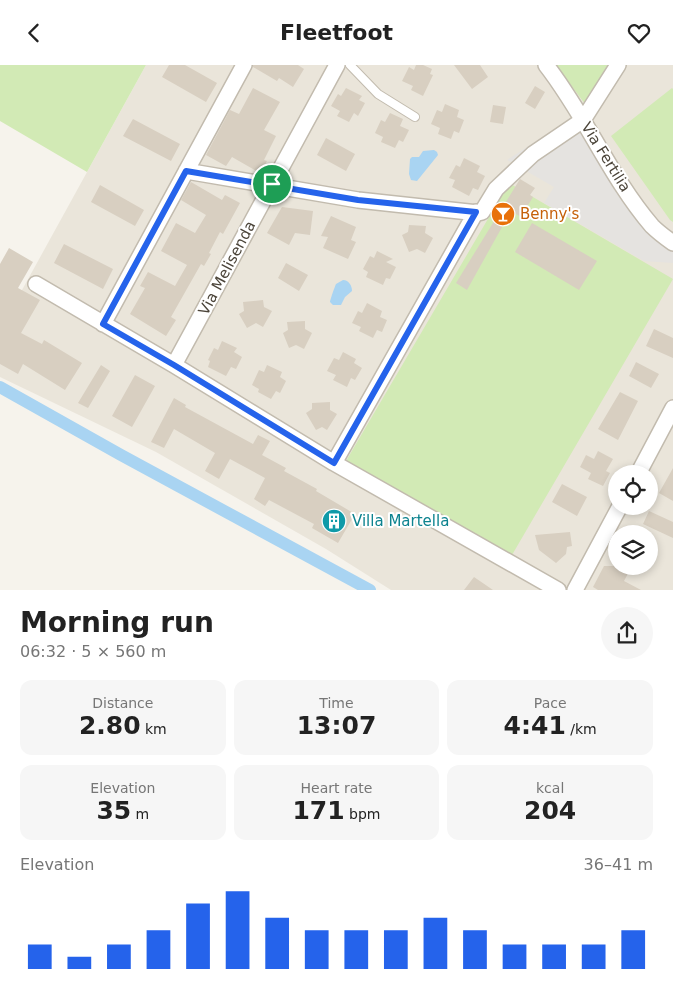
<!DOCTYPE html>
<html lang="en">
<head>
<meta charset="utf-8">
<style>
  :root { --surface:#fff; --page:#f6f6f6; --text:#222; --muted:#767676; --accent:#2563eb }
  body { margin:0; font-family:"DejaVu Sans",sans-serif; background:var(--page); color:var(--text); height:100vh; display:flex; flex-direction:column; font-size:19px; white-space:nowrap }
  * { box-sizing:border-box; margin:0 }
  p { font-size:16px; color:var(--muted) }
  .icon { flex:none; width:28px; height:28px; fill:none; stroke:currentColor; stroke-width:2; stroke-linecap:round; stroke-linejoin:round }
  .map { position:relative; height:525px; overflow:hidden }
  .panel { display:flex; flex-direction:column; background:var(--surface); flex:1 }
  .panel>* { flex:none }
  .fabs { position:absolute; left:608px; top:400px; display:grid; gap:10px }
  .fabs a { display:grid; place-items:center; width:50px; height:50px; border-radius:50%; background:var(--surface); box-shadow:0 2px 8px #0003; font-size:25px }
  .pin { position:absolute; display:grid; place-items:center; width:42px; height:42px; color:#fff; margin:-21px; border:2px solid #fff; border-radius:50%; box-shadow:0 1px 5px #0007 }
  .round { display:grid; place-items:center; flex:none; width:52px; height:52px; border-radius:26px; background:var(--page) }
  .overview { display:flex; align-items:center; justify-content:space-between; height:85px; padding:0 20px }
  h1 { font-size:28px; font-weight:800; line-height:38px }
  .metrics { display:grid; grid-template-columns:repeat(3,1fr); gap:8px; height:85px; padding:5px 20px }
  .metrics div { display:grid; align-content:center; border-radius:12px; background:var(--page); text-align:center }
  .metrics b { font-size:25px; font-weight:800 }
  .metrics small { font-size:14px; font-weight:400 }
  .metrics p { font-size:14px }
  .chart { height:140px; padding:10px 20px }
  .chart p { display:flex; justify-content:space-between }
  .chart svg { width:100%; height:90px; margin-top:5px; stroke:var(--accent); stroke-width:6 }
  header { display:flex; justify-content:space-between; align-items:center; height:65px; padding:0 20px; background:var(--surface); font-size:22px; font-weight:800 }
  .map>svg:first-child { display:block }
  .residential { fill:#eae5da; fill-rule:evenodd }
  .green { fill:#d2eab5 }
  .parking { fill:#e5e3e0 }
  .water { fill:#a9d4f2 }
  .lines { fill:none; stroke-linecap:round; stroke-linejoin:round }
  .canal { stroke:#a9d4f2; stroke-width:12 }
  .building { fill:#d8cfc1 }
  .lane-casing { stroke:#c2bbae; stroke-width:10 }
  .street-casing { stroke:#c2bbae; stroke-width:18 }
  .lane { stroke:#fff; stroke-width:8 }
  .street { stroke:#fff; stroke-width:15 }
  .route-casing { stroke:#fff; stroke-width:10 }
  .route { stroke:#2563eb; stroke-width:6 }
  .labels { text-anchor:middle; stroke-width:4; stroke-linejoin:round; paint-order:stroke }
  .street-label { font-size:15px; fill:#4b4439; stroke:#fff }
  .food-label { font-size:15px; fill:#c56008; stroke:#fff; text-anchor:start }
  .culture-label { font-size:15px; fill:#0d838f; stroke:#fff; text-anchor:start }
</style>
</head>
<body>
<header><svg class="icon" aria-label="back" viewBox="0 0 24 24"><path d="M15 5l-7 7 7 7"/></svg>Fleetfoot<svg class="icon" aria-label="heart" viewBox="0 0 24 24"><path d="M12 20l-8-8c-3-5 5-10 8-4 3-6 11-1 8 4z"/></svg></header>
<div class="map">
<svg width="673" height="525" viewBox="0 0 673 525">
  <rect width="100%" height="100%" fill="#f6f3ec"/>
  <path class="residential" d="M146 0H673V525H391L326 484 156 387 0 312V265ZM616 409H649V441H616ZM616 469H649V501H616Z"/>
  <path class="green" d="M0 0H146L87 107 0 56Z
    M556 0H610L585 39Z
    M672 23 673 24V157L670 155 611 71Z
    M509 118 673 214 512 490 346 396Z"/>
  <path class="parking" d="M574 52 612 119 640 156 673 186V198L644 196 544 138 554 122 507 95Z"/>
  <path class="water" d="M434 85 437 87 438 90 417 116 411 115 409 109 410 94 412 92H419L423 86Z
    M343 215C349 215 352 221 352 226L345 232 341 240H333L330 237C330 235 335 221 336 219Z"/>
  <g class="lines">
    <path class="canal" d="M0 322 121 390 370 525"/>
  </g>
  <path class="building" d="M169 0H185L217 18 206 37 162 12Z
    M253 0H298L304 4 293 22 279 13 277 16 253 2Z
    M416 0H423L432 4 430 9 433 10 423 31 411 25 413 21 402 16 409 2 414 5Z
    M454 0H480L488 12 472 24Z
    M535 21 545 27 535 44 525 38Z
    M253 23 280 37 264 65 276 71 264 95 267 96 260 108 232 92 226 101 206 90 230 45 239 49Z
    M346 23 362 31 359 35 365 38 358 51 354 48 349 57 337 51 340 46 331 41 338 29 341 31Z
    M445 39 459 45 457 52 464 55 459 68 454 66 451 74 438 69 440 63 431 59 437 45 442 47Z
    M493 40 506 42 503 59 490 57Z
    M390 48 403 54 400 61 409 65 403 77 399 75 395 83 381 77 383 72 375 68 381 55 385 57Z
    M133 54 180 79 171 96 123 71Z
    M326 73 355 89 346 106 317 90Z
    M464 93 480 101 477 107 485 111 478 125 473 123 469 131 452 122 455 115 449 113 456 100 460 102Z
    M520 114 535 123 530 130 533 132 521 152 511 146 467 225 456 218Z
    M191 117 222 135 225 130 240 138 223 169 220 167 209 188 211 189 204 201 201 199 171 252 176 255 166 271 130 249 145 223 140 221 148 207 175 221 187 200 161 186 176 158 195 168 206 150 181 135Z
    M100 120 144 145 135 161 91 137Z
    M282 142 313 146 310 170 295 168 289 180 267 168Z
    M331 151 356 162 351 175 356 177 348 194 323 183 328 172 321 171Z
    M532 158 597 196 579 225 515 187Z
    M409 160 426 161 425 168 433 173 425 188 417 184 409 187 402 170 408 167Z
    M64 179 113 204 103 224 54 198Z
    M9 183 33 197 18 223 40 235 21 268 42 279 44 275 82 298 65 325 23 299 18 309 0 299V199Z
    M377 186 393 194 386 197 396 202 390 214 386 213 383 220 366 212 368 207 363 204 370 191 374 193Z
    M286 198 308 210 299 226 278 213Z
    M263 235 264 242 272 246 263 262 256 258 247 263 239 249 244 246 243 237Z
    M367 238 382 246 380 252 387 255 382 267 377 265 373 273 359 266 361 262 352 258 358 246 362 248Z
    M305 256V264L312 268 304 284 296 280 289 283 283 268 288 265 287 257Z
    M654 264 673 273V293L646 281Z
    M222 276 237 283 234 287 242 292 236 304 231 302 226 311 208 302 210 296 208 295 214 283 218 285Z
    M343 287 356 294 354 298 362 303 355 315 351 313 347 322 333 315 336 310 327 306 334 293 339 295Z
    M636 297 659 309 651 323 629 311Z
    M101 300 110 306 88 343 78 338Z
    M267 300 282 307 280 312 286 316 280 328 276 326 271 334 258 327 259 324 252 320 259 305 264 307Z
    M135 310 155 321 132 362 112 351Z
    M620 327 638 336 618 375 598 364Z
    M174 333 186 340 185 342 253 379 258 370 270 376 262 390 286 403 284 406 317 424 316 426 355 449 338 478 312 463 314 459 269 435 265 441 254 434 265 413 230 394 219 414 205 406 215 388 174 364 164 383 151 377Z
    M330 337V345L337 349 327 365 322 362 316 365 306 348 312 344V338Z
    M598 386 613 394 606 406 610 408 603 421 588 414 591 408 580 402 586 390 594 394Z
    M673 403V436L659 428Z
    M562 419 587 432 577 451 552 437Z
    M649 446 673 457V473L643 459Z
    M570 467 572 481 567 482 566 489 556 498 539 485 535 470Z
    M604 501H632L624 516 641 525H598L593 522Z
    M474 512 493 525H464Z"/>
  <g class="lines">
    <g class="lane-casing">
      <path id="lane" d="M350 0 378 29 415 52"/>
    </g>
    <g class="street-casing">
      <path id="street" d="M546 0C586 51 610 112 652 161 658 167 666 173 673 178
        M186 106 358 135 478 148 482 147 496 124 533 89 583 55 618 0
        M36 219 174 300 334 398 558 525
        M103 259 244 0
        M174 300 337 0
        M334 398 476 147
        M638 409 673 343
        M575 525 620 441"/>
    </g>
    <use href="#lane" class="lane"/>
    <use href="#street" class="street"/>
  </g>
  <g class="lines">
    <g class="route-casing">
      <path id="route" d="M186 106 358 135 476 147 334 398 174 300 103 259Z"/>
    </g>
    <use href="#route" class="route"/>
  </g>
  <defs>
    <g id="bar-disc" transform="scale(1.25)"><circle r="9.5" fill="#e8710a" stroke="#fff"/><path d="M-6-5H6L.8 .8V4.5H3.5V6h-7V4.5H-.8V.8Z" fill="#fff"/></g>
    <g id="building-disc" transform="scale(1.25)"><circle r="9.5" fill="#0f9aa8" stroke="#fff"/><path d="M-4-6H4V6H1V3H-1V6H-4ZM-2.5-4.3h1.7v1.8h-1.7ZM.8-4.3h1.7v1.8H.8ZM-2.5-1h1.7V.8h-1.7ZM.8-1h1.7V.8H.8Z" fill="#fff"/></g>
  </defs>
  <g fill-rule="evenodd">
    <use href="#bar-disc" x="503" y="149"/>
    <use href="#building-disc" x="334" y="456"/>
  </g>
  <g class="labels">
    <g class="street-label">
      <text transform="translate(606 92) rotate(58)" y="5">Via Fertilia</text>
      <text transform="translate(227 203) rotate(-62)" y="5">Via Melisenda</text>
    </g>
    <g class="food-label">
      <text x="520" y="154">Benny's</text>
    </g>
    <g class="culture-label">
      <text x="352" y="461">Villa Martella</text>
    </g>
  </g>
</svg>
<div class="fabs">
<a><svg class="icon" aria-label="locate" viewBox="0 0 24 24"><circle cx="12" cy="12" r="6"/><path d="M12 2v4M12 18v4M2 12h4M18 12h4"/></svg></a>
<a><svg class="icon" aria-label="layers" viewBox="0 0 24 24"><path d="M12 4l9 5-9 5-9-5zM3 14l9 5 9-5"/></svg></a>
</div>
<div class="pin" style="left:272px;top:119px;background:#1e9e55"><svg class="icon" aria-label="arrive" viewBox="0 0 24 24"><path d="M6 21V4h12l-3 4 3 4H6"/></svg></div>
</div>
<section class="panel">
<div class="overview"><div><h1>Morning run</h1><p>06:32 · 5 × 560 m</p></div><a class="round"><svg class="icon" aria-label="share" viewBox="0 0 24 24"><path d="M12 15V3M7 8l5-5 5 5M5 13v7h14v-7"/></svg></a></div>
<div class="metrics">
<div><p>Distance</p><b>2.80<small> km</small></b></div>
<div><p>Time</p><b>13:07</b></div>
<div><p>Pace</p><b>4:41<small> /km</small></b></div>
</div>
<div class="metrics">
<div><p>Elevation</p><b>35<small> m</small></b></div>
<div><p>Heart rate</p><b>171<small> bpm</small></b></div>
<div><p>kcal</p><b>204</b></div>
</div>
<div class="chart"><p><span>Elevation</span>36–41 m</p>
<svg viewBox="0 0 160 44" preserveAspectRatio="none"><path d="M5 44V32M15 44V38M25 44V32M35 44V25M45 44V12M55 44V6M65 44V19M75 44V25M85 44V25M95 44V25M105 44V19M115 44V25M125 44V32M135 44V32M145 44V32M155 44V25"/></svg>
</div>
</section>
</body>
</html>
